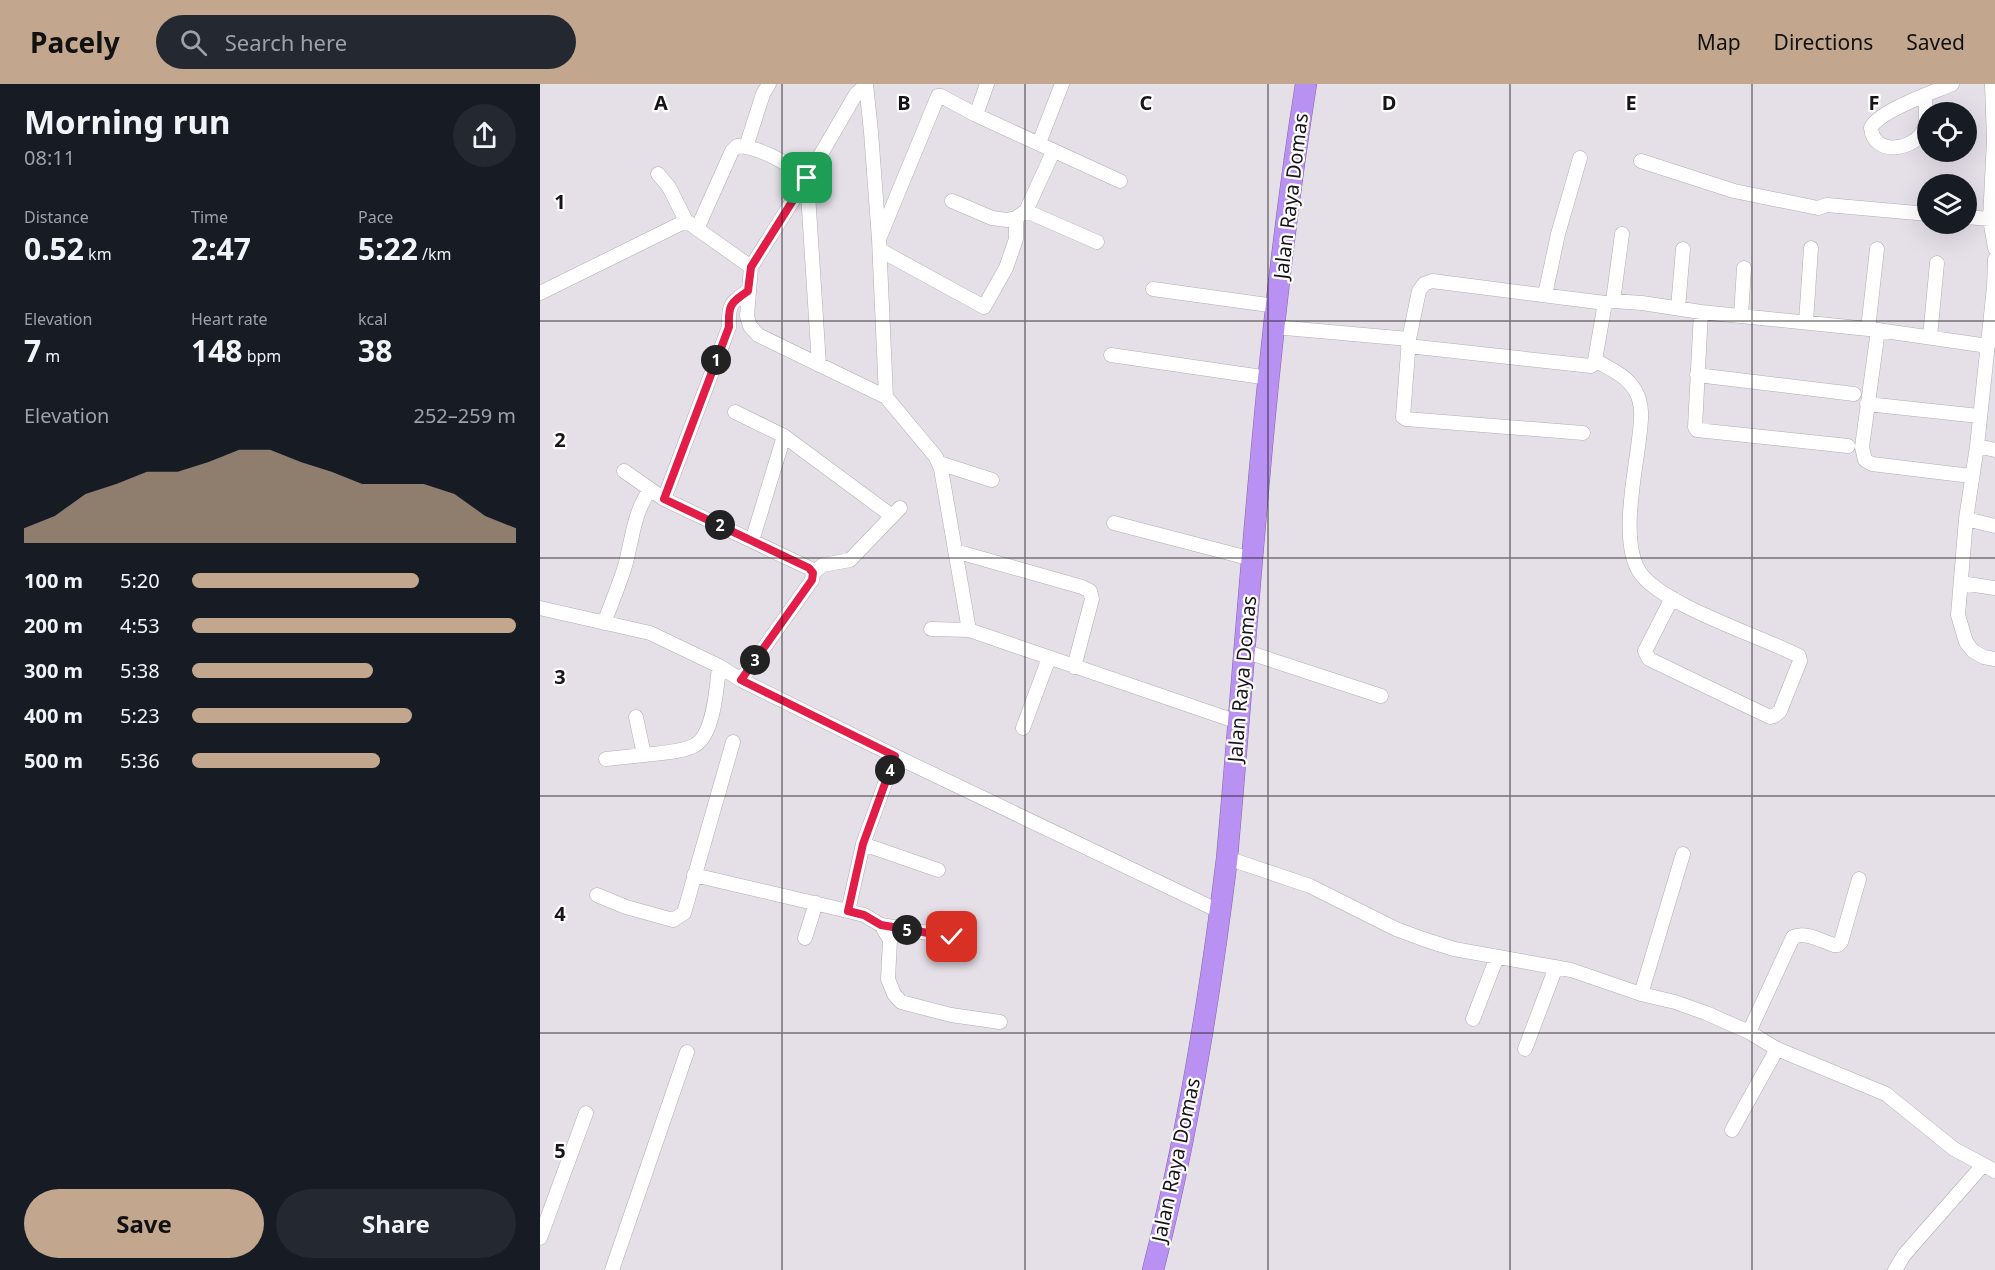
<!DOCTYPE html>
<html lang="en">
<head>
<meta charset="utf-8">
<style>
  :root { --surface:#171b24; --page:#242831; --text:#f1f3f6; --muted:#9ea1a6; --accent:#c2a78e }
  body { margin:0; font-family:"Noto Sans",sans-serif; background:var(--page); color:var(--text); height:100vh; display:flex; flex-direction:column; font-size:22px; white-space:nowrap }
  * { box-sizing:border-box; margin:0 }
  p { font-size:20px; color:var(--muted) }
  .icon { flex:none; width:33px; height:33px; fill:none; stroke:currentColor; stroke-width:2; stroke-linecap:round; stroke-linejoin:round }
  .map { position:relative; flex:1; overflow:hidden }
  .drawer { display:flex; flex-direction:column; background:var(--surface); width:540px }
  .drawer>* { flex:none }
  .buttons { position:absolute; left:1377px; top:18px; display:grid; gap:12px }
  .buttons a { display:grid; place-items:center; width:60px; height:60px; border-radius:50%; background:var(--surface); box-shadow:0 6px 24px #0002; font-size:30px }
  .pin { position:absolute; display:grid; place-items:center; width:51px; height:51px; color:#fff; margin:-26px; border-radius:12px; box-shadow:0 3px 9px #0006 }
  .km { position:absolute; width:30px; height:30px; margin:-15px; border-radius:50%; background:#222; color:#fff; font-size:16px; line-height:30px; text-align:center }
  .round { display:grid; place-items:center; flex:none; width:63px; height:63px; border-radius:32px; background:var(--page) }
  .overview { display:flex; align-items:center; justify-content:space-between; height:102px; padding:0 24px }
  h1 { font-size:33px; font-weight:700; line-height:45px }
  .metrics { display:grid; grid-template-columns:repeat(3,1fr); gap:9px; height:102px; padding:6px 24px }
  .metrics div { display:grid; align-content:center }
  .metrics b { font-size:30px; font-weight:700 }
  .metrics small { font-size:16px; font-weight:400 }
  .metrics p { font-size:16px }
  .chart { height:168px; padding:12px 24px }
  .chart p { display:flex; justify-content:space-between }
  .chart svg { width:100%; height:108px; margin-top:6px; fill:var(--accent); opacity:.7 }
  .cta { display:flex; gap:12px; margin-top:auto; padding:12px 24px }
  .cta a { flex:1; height:69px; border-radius:36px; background:var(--accent); color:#111; font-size:24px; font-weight:700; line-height:69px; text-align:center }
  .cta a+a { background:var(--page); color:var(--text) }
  ul { padding:0 24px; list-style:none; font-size:20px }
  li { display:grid; grid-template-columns:96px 72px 1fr; align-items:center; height:45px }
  li i { height:15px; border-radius:8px; background:var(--accent) }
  header { display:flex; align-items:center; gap:36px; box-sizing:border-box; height:84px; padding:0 30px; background:var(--accent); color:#111 }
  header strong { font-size:28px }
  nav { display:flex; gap:33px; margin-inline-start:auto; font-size:21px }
  .search { width:420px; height:54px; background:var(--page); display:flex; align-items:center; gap:15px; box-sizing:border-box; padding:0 21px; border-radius:33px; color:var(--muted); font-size:22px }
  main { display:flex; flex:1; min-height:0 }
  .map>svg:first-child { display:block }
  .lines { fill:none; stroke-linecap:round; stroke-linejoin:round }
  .minor-casing { stroke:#b2acb3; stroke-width:15 }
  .highway-casing { stroke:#8066a6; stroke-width:22 }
  .minor { stroke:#fff; stroke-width:14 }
  .highway { stroke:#b991f2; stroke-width:21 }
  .route-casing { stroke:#fff; stroke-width:12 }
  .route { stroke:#e11d48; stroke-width:8 }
  .grid { fill:none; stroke:#171518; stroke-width:1.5; stroke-opacity:0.55 }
  .labels { text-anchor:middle; stroke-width:4.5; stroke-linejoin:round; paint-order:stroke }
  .street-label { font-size:20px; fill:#171518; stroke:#fff }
  .grid-label { font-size:20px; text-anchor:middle; font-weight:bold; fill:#171518; stroke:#fff; stroke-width:4.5; stroke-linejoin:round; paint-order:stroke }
</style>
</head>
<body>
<header>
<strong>Pacely</strong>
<div class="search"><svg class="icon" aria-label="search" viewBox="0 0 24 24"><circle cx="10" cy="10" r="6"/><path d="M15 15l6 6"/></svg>Search here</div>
<nav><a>Map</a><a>Directions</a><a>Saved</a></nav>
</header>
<main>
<section class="drawer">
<div class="overview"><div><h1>Morning run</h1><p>08:11</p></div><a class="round"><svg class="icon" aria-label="share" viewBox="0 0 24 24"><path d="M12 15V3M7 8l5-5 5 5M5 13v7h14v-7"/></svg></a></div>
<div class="metrics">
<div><p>Distance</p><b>0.52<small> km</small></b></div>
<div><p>Time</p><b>2:47</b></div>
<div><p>Pace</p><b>5:22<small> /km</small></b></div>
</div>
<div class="metrics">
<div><p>Elevation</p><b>7<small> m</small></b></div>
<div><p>Heart rate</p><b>148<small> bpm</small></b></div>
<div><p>kcal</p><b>38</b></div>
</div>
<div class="chart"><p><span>Elevation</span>252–259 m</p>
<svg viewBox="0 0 160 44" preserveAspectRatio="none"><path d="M0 44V38L10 33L20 24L30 20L40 15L50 15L60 11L70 6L80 6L90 11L100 15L110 20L120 20L130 20L140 24L150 33L160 38V44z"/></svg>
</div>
<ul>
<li><b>100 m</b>5:20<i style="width:70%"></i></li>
<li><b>200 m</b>4:53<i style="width:100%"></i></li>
<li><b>300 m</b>5:38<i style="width:56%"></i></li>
<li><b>400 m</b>5:23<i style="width:68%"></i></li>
<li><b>500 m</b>5:36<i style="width:58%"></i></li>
</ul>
<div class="cta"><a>Save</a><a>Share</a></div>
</section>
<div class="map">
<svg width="1455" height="1186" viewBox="0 0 1455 1186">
  <rect width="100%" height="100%" fill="#e5dfe7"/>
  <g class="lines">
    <g class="minor-casing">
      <path id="minor" d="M326 0 331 48 339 155 346 313
        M1452 0 1454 55 1450 135 1455 164
        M325 2 316 10 267 94 211 183 207 232 210 242 218 251 346 313 396 373 401 385 429 546 698 638
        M1385 12C1385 22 1388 35 1384 45 1377 65 1334 74 1331 44 1338 27 1394 8 1412 0
        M436 31 447 0
        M499 59 522 0
        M206 63 223 10 229 0
        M1101 77 1194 107 1278 124 1287 121 1388 130
        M118 90 129 103 146 137 211 183
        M412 117 452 134 467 136 476 134 486 127 513 68
        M486 127 557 158
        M1426 133 1450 135
        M157 145 192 67 197 62C221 63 248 80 267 94L279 281
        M339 155 398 12H401L436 31 580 97
        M340 166 444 223 466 184 476 155V134
        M1455 175 1454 203 1437 362 1426 435 1418 531 1426 558 1433 567 1444 573 1455 575
        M613 205 736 222
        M0 209 146 137
        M1005 211 1018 150 1040 74
        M1073 217 1082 150
        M1138 224 1143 165
        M1161 228 1155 343 1157 346 1308 362
        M1201 232 1204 184
        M1266 238 1271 164
        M734 243 869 255
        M1328 245 1337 165
        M1338 246 1322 363 1325 376 1332 380 1431 392
        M1390 253 1397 179
        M868 262 1051 282 1054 280 1055 276 1065 219
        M571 271 729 294
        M1055 276C1070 285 1086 291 1095 306 1104 321 1101 339 1099 355 1095 391 1079 460 1101 490 1125 522 1220 552 1259 572L1260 577 1240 627 1234 632 1230 633 1109 575 1105 567 1132 514
        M1157 291 1314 310
        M1327 320 1439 332
        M195 328 244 352 352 432
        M1043 349 866 335 863 333 869 255 879 207 884 200 892 197 1065 219 1073 217 1102 219 1161 228 1338 246 1448 262
        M1437 362 1455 366
        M399 379 452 396
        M84 387 124 415 269 484 273 489 272 496 201 596
        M124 415 189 243C188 220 191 219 208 207
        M1426 435 1455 442
        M574 439 712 475
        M212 457 244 352
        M415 467 542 503 550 507 552 515 534 583
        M273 489 283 481 310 476 360 424
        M1421 499 1455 504
        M0 524 110 549 179 582 201 596 355 672 681 828
        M64 539C71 520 79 502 85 482 92 457 94 427 110 406
        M391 545 429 546
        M704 567 841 612
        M96 633 104 671C118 669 144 668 155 661 174 651 177 601 179 582
        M483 644 509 574
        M355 672 323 760 308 827 324 831 341 841 412 853
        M66 675 104 671
        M323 760 398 786
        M687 774 770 802 856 845 883 855 914 865 1031 886 1101 910 1135 918 1166 929 1209 948 1237 965 1346 1010 1414 1065 1455 1087
        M154 791 308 827
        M57 811 86 823 133 836 144 829 193 658
        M341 841 350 856 348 895 354 910 361 918 411 931 460 938
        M265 854 276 819
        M1101 910 1143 770
        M933 935 957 873
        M1209 948 1253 853C1266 847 1281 857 1294 861H1298L1301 858 1319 795
        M985 965 1016 883
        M1192 1046 1237 965
        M0 1154 46 1029
        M72 1186 147 968
        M1355 1186 1364 1171 1443 1081"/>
    </g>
    <g class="highway-casing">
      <path id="highway" d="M613 1186C648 1051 670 913 687 774 710 516 725 256 766 0"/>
    </g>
    <use href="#minor" class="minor"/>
    <use href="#highway" class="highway"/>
  </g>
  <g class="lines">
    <g class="route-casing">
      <path id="route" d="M267 94 211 183 208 207C191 219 188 220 189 243L124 415 269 484 273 489 272 496 201 596 355 672 323 760 308 827 324 831 341 841 412 853"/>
    </g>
    <use href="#route" class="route"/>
  </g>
  <path class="grid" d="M242 0V1186M485 0V1186M728 0V1186M970 0V1186M1212 0V1186M0 237H1455M0 474H1455M0 712H1455M0 949H1455"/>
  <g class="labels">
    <g class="street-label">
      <text transform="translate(751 112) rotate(-83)" y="7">Jalan Raya Domas</text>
      <text transform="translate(702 595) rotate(-85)" y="7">Jalan Raya Domas</text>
      <text transform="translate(636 1076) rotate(-78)" y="7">Jalan Raya Domas</text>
    </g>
  </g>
  <g class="grid-label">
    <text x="121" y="26">A</text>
    <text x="364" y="26">B</text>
    <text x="606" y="26">C</text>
    <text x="849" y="26">D</text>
    <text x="1091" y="26">E</text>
    <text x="1334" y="26">F</text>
    <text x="20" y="125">1</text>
    <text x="20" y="363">2</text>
    <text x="20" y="600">3</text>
    <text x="20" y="837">4</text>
    <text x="20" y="1074">5</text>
  </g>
</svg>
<div class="buttons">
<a><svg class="icon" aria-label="locate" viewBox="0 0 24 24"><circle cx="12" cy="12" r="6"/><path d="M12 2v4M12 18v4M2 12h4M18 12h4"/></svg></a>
<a><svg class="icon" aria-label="layers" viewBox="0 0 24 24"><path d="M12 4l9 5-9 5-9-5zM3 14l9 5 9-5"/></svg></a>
</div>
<div class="pin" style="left:267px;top:94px;background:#1e9e55"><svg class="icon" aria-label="arrive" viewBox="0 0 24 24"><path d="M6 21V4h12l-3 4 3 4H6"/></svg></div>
<div class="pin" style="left:412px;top:853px;background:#d93025"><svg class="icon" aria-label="check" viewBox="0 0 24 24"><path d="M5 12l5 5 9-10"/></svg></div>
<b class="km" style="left:176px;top:276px">1</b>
<b class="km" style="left:180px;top:441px">2</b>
<b class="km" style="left:215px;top:576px">3</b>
<b class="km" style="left:350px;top:686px">4</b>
<b class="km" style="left:367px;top:846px">5</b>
</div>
</main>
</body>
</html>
